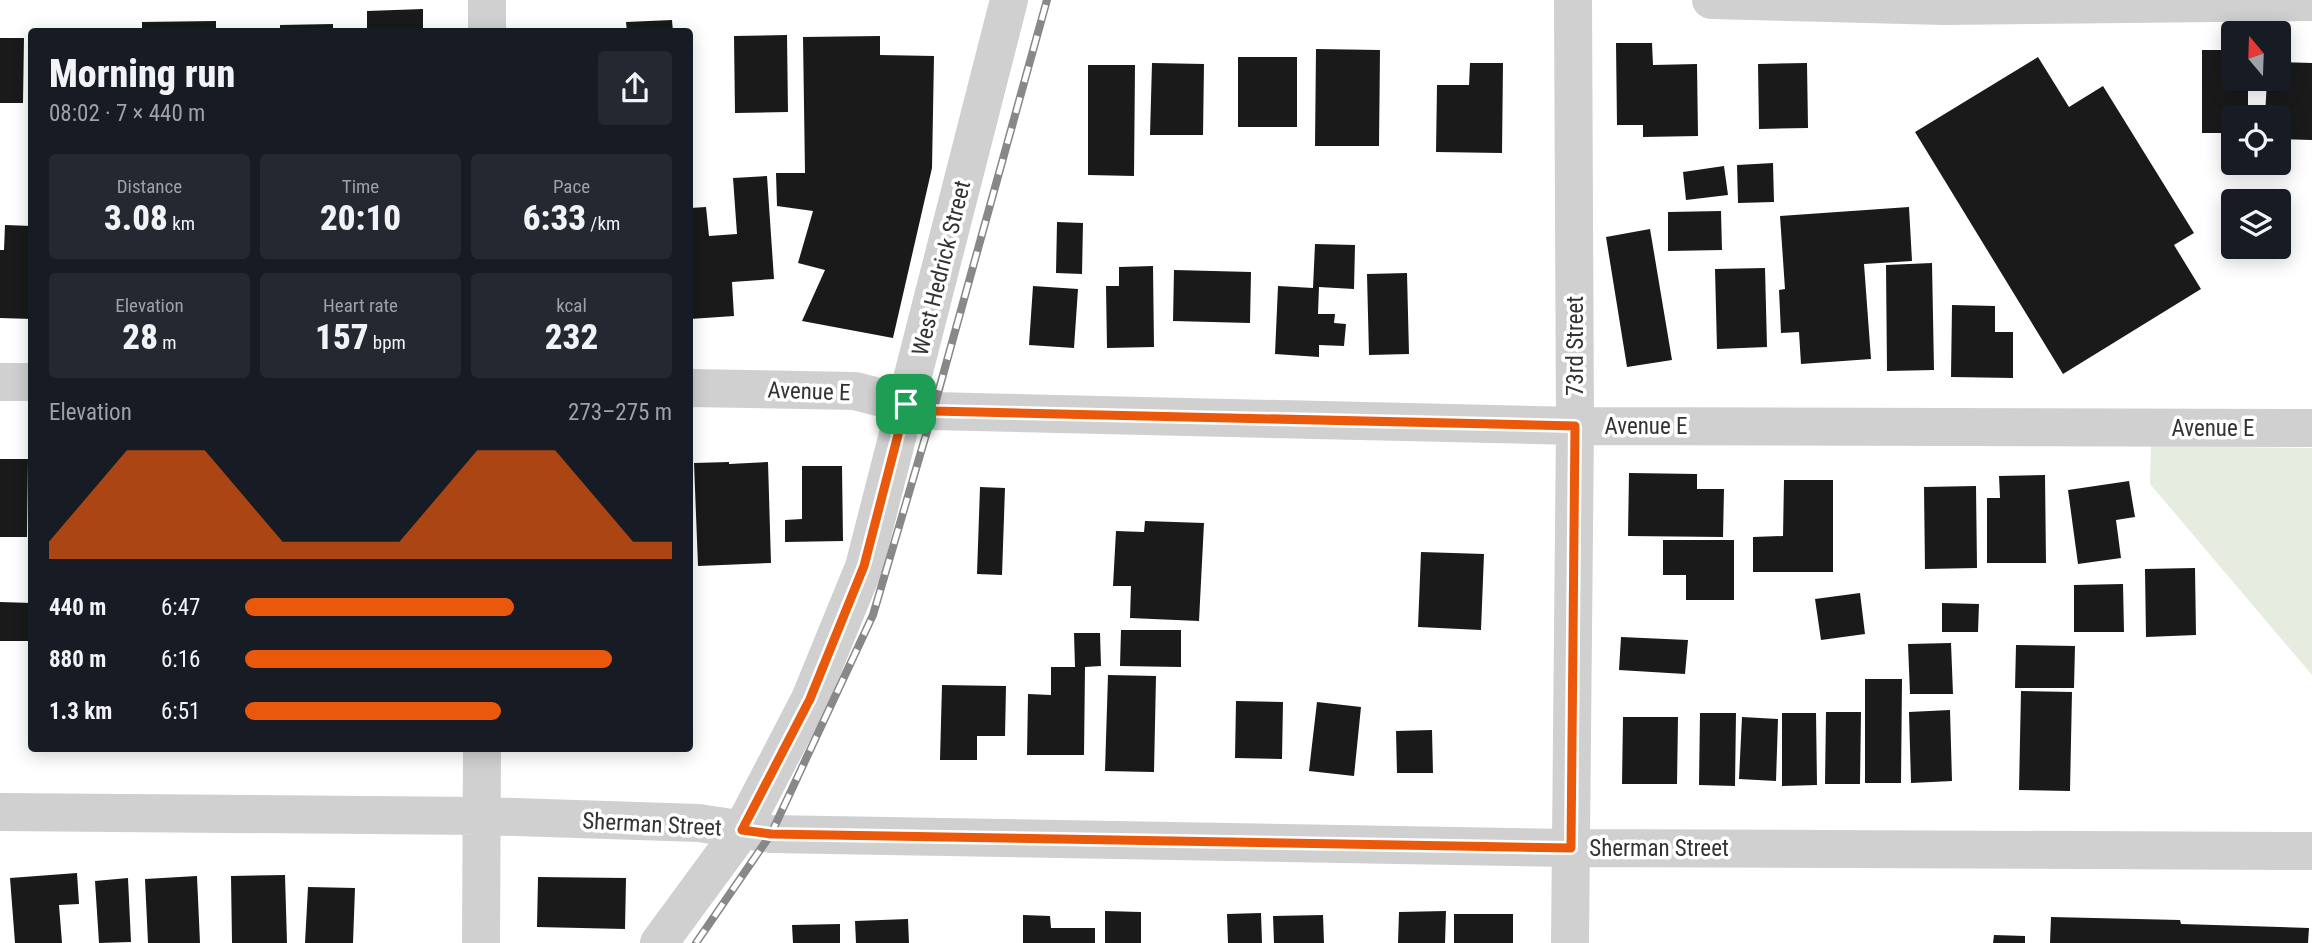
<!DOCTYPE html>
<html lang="en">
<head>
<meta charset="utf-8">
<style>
  :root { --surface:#171b24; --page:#242831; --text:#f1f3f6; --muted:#9ea1a6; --accent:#ea580c }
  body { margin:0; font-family:"Roboto Condensed",sans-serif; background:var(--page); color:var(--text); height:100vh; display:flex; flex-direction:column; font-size:26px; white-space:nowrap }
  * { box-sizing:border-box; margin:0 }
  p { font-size:23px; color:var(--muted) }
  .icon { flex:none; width:38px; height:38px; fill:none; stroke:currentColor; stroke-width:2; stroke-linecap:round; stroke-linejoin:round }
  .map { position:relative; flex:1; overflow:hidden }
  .drawer { position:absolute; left:28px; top:28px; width:665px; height:724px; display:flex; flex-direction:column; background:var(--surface); border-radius:7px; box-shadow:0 4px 18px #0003 }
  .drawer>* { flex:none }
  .needle { width:46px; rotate:341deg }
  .controls { position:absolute; left:2221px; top:21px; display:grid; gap:14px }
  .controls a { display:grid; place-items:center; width:70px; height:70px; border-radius:7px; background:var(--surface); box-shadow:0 4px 18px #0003; font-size:35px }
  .pin { position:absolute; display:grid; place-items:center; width:60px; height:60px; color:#fff; margin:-30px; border-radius:14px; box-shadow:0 4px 10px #0006 }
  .round { display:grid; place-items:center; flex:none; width:74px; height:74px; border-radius:7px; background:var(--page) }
  .head { display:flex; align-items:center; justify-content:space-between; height:119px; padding:0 21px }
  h1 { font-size:38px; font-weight:800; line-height:52px }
  .figures { display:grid; grid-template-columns:repeat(3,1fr); gap:10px; height:119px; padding:7px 21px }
  .figures div { display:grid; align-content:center; border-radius:7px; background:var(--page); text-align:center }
  .figures b { font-size:35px; font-weight:800 }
  .figures small { font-size:19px; font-weight:400 }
  .figures p { font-size:19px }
  .chart { height:196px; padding:14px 21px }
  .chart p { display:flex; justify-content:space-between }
  .chart svg { width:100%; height:126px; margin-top:7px; fill:var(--accent); opacity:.7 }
  ul { padding:0 21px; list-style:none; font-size:23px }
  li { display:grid; grid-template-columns:112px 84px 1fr; align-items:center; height:52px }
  li i { height:18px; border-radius:9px; background:var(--accent) }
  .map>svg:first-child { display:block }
  .green { fill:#e6ecdf }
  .building { fill:#1a1a1a }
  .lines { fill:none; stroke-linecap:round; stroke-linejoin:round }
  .minor { stroke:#d0d0d0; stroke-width:38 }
  .rail-casing { stroke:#888; stroke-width:8 }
  .rail { stroke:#fff; stroke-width:5; stroke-dasharray:16; stroke-linecap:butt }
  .route-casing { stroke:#fff; stroke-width:14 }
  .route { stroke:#ea580c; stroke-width:9 }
  .labels { text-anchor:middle; stroke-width:7; stroke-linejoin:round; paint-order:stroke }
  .street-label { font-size:23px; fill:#333; stroke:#fff }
</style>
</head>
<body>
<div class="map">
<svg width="2312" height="943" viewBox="0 0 2312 943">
  <rect width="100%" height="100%" fill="#fff"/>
  <path class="green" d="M2151 446 2312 448V675L2150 484Z"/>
  <path class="building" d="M423 9V32H367V11Z
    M672 20 673 32H627L626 22Z
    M216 21V32H142V22Z
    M333 24V32H280V25Z
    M787 35 788 112 735 113 734 36Z
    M880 36V55L934 56 932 168 893 338 802 321 825 270 798 263 813 211 777 206 776 173H805L803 37Z
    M0 38H24L23 103H0Z
    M1616 43H1652L1653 65 1697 64 1698 136 1643 137V125H1617Z
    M1316 49 1380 50 1379 146H1315Z
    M2202 50H2233V79H2248V117H2233V133H2202Z
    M1238 57H1297V127H1238Z
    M2038 57 2069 107 2103 86 2194 233 2174 245 2201 289 2063 374 1915 132Z
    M2278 62 2312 63V140L2278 139V117H2265L2267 79H2278Z
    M1152 63 1204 64 1203 135H1150Z
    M1470 63H1503L1502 153 1436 152 1437 85H1469Z
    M1807 63 1808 128 1759 129 1758 64Z
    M1088 65H1135L1134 176 1088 175Z
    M1773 163 1774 202 1738 203 1737 165Z
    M1724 166 1728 195 1686 200 1683 172Z
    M767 176 774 279 732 282 734 316 690 319V208L706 207 709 236 737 234 733 178Z
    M1909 207 1912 261 1864 264 1871 359 1801 364 1799 332 1781 333 1779 290 1785 289 1780 216Z
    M1721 211 1722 250 1668 251V212Z
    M1057 222 1083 223 1082 274 1056 273Z
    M5 225 32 226V319L0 318V250H4Z
    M1650 229 1672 360 1627 367 1606 237Z
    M1315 244 1355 245 1354 289 1319 287 1318 314H1335L1334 323 1346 324 1344 346 1319 345V357L1275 354 1278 286 1313 288Z
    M1932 263 1934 370 1887 371 1886 265Z
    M1153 266 1154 347 1107 348 1106 286H1119V267Z
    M1765 268 1767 347 1717 349 1715 269Z
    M1174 270 1251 272 1250 323 1173 321Z
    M1407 273 1409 354 1369 355 1367 274Z
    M1033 286 1078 289 1074 348 1029 345Z
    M1952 305 1995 306V332H2013V378L1951 377Z
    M0 459H28L27 537H0Z
    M729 462V464L768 462 771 563 698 566 694 463Z
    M802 466H842L843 541 785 542V520L802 519Z
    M1629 473 1697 474V489H1724L1723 537 1628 536Z
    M2045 475 2046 563H1987V498H2000L1999 476Z
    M1784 480H1833V572H1753V537L1783 536Z
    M2129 481 2135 517 2116 520 2121 558 2078 564 2068 490Z
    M1976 486 1977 568 1925 569 1924 487Z
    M980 487 1005 488 1002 575 977 574Z
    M1145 521 1204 523 1199 621 1130 618 1131 586H1113L1116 531 1144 532Z
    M1663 540H1734V600H1686V575H1663Z
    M1421 552 1484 554 1481 630 1418 627Z
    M2195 568 2196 635 2146 637 2145 569Z
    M2123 584 2124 632H2074V585Z
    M1860 593 1865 634 1821 640 1815 599Z
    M0 602 32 603V641H0Z
    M1942 603 1979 604 1978 632H1942Z
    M1121 630H1181V667L1120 666Z
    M1074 633H1100L1101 666 1085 667 1084 755H1027L1028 694 1051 695V667H1075Z
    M1621 637 1688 640 1685 674 1619 670Z
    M1951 643 1953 694H1910L1908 644Z
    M2016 645 2075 646 2074 688H2015Z
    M1108 675 1156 676 1154 772 1105 771Z
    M1865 679H1902L1901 783H1865Z
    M942 685 1006 686 1005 736H977V760H940Z
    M2021 691 2072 692 2070 791 2019 790Z
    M1236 701 1283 702 1282 759 1235 758Z
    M1317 702 1361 707 1354 776 1309 771Z
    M1950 710 1952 781 1911 783 1909 712Z
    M1826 712H1861L1860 784H1825Z
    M1700 713H1736L1735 786 1699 785Z
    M1782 713H1816L1817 785 1782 786Z
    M1623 717H1678L1677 784H1622Z
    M1742 717 1778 719 1776 781 1739 779Z
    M1432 730 1433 773H1397L1396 731Z
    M77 873 79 904 59 905 62 943H15L10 878Z
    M285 875 287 943H232L231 876Z
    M197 876 200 943H148L145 879Z
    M538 877 626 878 625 929 537 927Z
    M128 878 131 942 99 943 95 881Z
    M308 887 355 888 353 943H305Z
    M1105 911 1141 912V943H1105Z
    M1446 911 1445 943H1398L1399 912Z
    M1261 913 1262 943H1228L1227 914Z
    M1454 914H1513V943H1454Z
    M1023 915 1050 916 1051 928H1095V943H1023Z
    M1323 915 1324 943H1274L1273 916Z
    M2051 917 2180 920 2181 924 2309 928 2308 943H2050Z
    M908 919 909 943H856L855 921Z
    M840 924V943H793L792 925Z
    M1994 935 2025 936V943H1993Z"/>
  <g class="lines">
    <path class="minor" d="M1711 0 1944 6 2312 2
      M487 32V0
      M0 382H32
      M690 388 855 391 933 411 1575 426 2312 428
      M0 812 482 816 699 823 771 834 1571 848 2312 851
      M481 943 482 749
      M659 943 742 830 810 699 864 567 1009 0
      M1570 943 1575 426 1573 0"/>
    <g class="rail-casing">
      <path id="rail" d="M696 943 771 834 873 615 933 411 1047 0"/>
    </g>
    <use href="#rail" class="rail"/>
  </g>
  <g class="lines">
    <g class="route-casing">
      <path id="route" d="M906 404 933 411 1575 426 1571 848 771 834 742 830 810 699 864 566Z"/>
    </g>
    <use href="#route" class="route"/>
  </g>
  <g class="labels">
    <g class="street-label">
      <text transform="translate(941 268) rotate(-76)" y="8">West Hedrick Street</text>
      <text transform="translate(1575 346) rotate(-90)" y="8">73rd Street</text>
      <text transform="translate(809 391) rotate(2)" y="8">Avenue E</text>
      <text x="1646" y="434">Avenue E</text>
      <text x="2213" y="436">Avenue E</text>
      <text transform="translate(652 824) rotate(3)" y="8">Sherman Street</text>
      <text x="1659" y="856">Sherman Street</text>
    </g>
  </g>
</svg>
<div class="controls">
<a><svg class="needle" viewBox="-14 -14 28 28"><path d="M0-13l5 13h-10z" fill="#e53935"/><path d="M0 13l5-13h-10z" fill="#9ea1a6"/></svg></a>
<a><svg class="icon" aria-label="locate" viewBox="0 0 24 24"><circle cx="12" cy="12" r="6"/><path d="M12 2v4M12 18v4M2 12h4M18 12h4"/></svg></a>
<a><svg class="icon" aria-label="layers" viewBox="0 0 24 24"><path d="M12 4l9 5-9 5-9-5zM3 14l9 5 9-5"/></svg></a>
</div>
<div class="pin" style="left:906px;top:404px;background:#1e9e55"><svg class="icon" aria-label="arrive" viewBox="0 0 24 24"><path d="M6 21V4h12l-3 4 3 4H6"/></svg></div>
<section class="drawer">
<div class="head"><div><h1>Morning run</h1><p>08:02 · 7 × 440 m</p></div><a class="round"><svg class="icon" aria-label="share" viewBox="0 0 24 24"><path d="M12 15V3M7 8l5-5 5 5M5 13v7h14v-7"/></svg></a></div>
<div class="figures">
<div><p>Distance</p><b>3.08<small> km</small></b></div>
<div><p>Time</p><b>20:10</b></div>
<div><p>Pace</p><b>6:33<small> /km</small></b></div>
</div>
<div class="figures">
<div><p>Elevation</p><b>28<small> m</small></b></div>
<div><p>Heart rate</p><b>157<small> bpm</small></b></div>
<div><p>kcal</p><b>232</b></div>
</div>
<div class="chart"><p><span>Elevation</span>273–275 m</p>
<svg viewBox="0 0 160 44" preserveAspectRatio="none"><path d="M0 44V38L10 22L20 6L30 6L40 6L50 22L60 38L70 38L80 38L90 38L100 22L110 6L120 6L130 6L140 22L150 38L160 38V44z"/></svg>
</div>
<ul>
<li><b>440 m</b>6:47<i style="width:63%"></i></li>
<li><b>880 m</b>6:16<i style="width:86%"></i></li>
<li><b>1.3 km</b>6:51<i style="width:60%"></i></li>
</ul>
</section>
</div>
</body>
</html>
